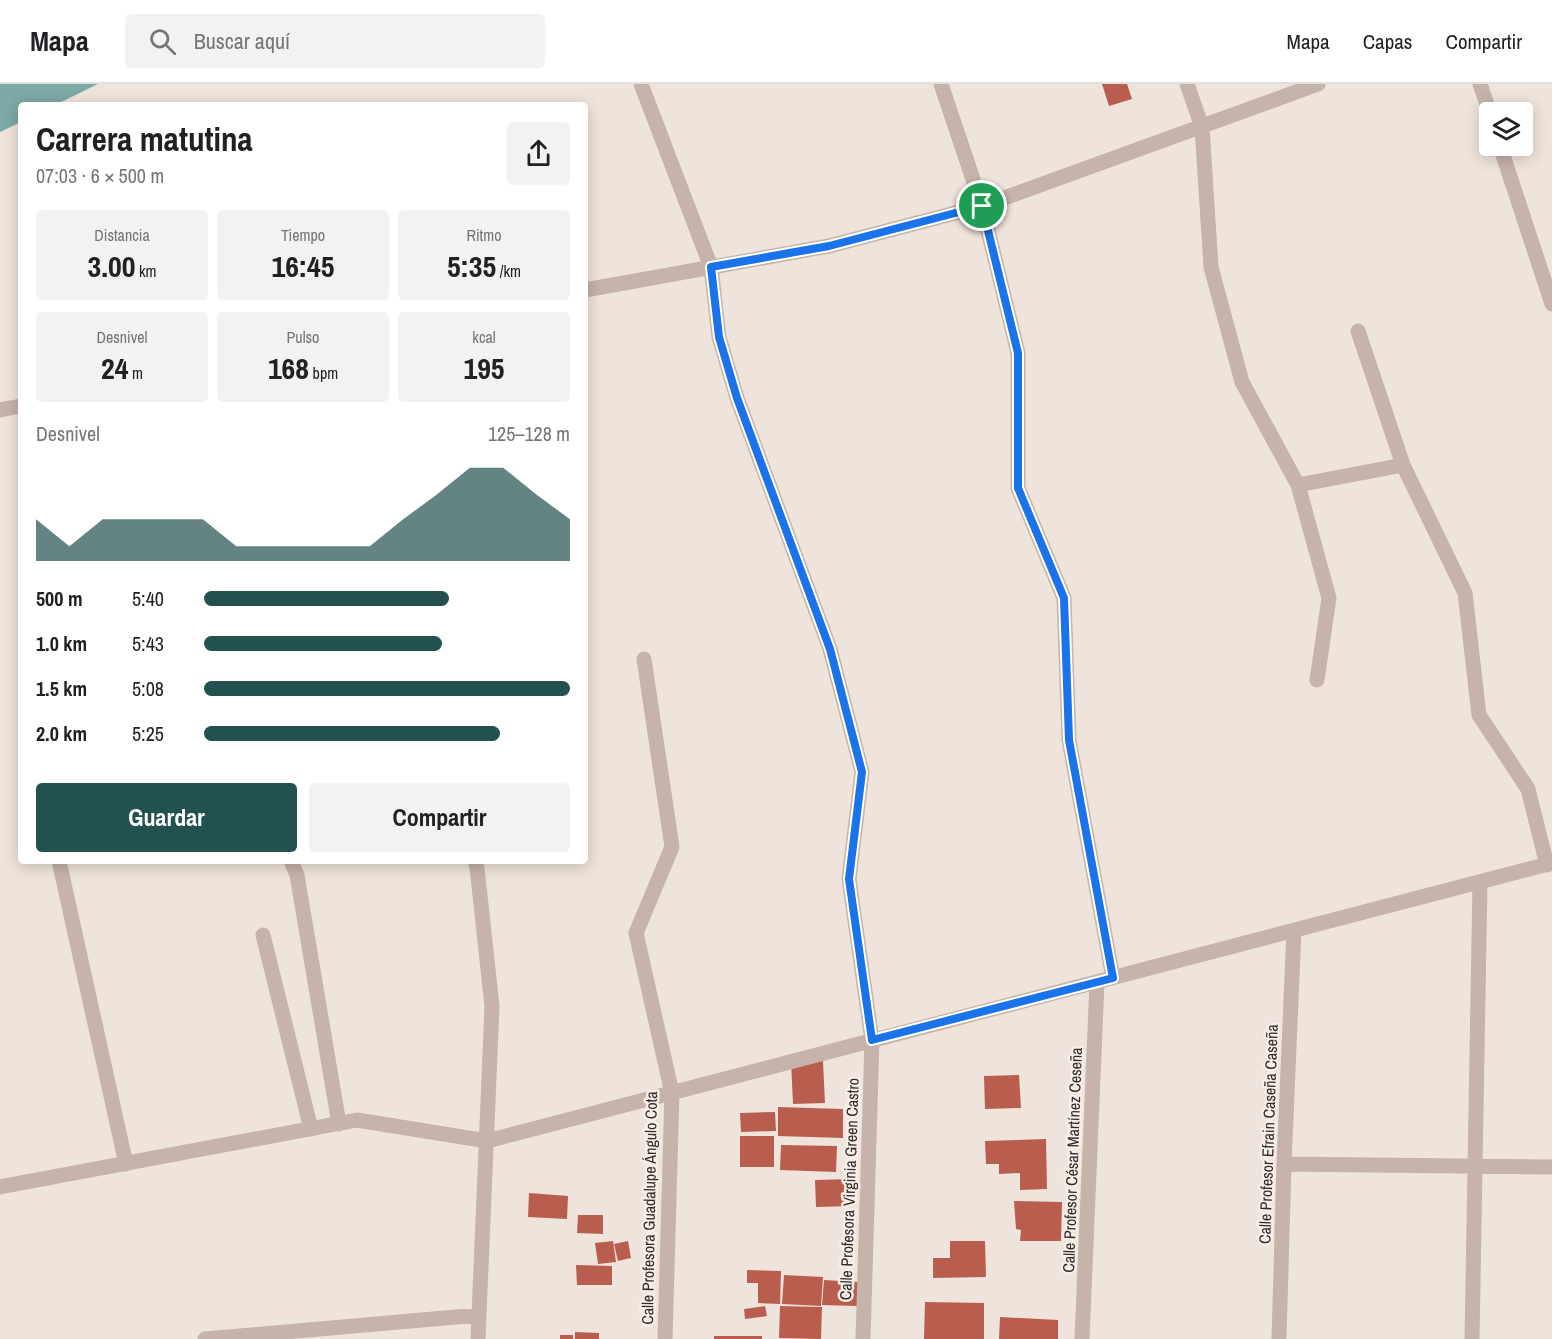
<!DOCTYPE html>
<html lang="es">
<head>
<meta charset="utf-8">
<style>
  :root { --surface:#fff; --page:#f2f2f2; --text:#202124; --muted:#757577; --line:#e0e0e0; --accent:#22514f }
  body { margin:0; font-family:"Archivo Narrow",sans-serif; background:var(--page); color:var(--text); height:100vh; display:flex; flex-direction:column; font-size:22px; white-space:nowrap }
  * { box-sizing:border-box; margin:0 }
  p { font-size:20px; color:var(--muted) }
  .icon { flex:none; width:33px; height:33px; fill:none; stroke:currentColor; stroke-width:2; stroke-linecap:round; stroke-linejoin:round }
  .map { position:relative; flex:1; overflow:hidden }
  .drawer { position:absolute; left:18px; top:18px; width:570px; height:762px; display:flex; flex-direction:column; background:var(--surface); border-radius:6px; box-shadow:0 3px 15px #0003 }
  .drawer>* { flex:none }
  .fabs { position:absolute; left:1479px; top:18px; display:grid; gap:12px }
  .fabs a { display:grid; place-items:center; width:54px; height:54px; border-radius:6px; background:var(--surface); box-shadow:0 3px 15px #0003; font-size:30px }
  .pin { position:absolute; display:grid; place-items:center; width:51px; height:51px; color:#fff; margin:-26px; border:3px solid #fff; border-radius:50%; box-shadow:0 2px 6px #0007 }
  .round { display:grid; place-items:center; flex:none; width:63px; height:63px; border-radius:6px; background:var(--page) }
  .headline { display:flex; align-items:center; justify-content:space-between; height:102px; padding:0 18px }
  h1 { font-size:33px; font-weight:700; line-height:45px }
  .figures { display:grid; grid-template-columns:repeat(3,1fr); gap:9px; height:102px; padding:6px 18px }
  .figures div { display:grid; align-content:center; border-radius:6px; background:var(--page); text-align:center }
  .figures b { font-size:30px; font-weight:700 }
  .figures small { font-size:16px; font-weight:400 }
  .figures p { font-size:16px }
  .chart { height:168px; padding:12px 18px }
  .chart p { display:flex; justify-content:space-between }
  .chart svg { width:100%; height:108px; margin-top:6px; fill:var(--accent); opacity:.7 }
  .button { display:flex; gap:12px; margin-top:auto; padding:12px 18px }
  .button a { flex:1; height:69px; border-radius:6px; background:var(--accent); color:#fff; font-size:24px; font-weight:700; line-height:69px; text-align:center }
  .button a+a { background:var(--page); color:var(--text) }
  ul { padding:0 18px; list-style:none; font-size:20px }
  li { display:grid; grid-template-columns:96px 72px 1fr; align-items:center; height:45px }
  li i { height:15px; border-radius:8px; background:var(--accent) }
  header { display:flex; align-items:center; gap:36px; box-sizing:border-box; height:84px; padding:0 30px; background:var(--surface); border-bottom:2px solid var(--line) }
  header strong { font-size:28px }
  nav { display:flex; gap:33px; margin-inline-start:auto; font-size:21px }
  .search { width:420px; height:54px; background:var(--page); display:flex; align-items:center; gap:15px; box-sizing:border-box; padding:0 21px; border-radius:6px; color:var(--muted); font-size:22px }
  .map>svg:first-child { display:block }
  .water { fill:#7da9a6 }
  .building { fill:#b95e4f }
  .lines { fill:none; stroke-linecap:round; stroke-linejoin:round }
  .minor { stroke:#c6b3a9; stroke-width:15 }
  .route-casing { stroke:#fff; stroke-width:12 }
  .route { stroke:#1a73e8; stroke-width:8 }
  .labels { text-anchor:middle; stroke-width:5; stroke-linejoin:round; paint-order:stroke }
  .street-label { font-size:16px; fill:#332a28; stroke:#f7eee7 }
</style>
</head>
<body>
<header>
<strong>Mapa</strong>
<div class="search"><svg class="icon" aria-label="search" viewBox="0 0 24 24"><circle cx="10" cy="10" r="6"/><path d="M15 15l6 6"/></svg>Buscar aquí</div>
<nav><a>Mapa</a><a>Capas</a><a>Compartir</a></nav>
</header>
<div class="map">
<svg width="1552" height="1255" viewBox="0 0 1552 1255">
  <rect width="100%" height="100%" fill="#efe4db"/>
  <path class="water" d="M0 0H98L55 21H21V38L0 48Z"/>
  <path class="building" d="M1102 0H1127L1132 15 1109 22Z
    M823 977 825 1019 793 1020 791 978Z
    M1019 991 1021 1024 985 1025 984 992Z
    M778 1023 843 1025V1054L778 1052Z
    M775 1028 776 1047 741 1048 740 1029Z
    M740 1052H774V1083H740Z
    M1046 1055 1047 1105 1020 1106V1089L999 1090V1080H986L985 1057Z
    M781 1061 837 1062 836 1088 780 1086Z
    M852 1095 853 1122 816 1123 815 1096Z
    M529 1109 568 1112 567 1135 528 1133Z
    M1014 1117 1062 1118 1061 1157H1020L1021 1146 1016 1145Z
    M578 1131H603V1150L577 1149Z
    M613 1157 616 1178 598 1180 595 1159Z
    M628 1157 631 1174 618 1177 614 1160Z
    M950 1157H985L986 1193 933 1194V1174H950Z
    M576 1181 612 1182V1201H577Z
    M747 1186 781 1187 780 1220 758 1219V1199H747Z
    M784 1191 823 1193 821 1222 782 1220Z
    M824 1196 858 1198 857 1222 822 1221Z
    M925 1218 984 1219V1255H924Z
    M765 1222 767 1232 745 1235 744 1225Z
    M780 1222 822 1223 821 1255 779 1254Z
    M1000 1233 1058 1236V1255H999Z
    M575 1248 599 1249V1255H575Z
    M560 1251H573V1255H560Z
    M714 1252H762V1255H714Z"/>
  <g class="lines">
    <path class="minor" d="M641 0 711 183 719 253 737 314 830 565 862 688 849 795 872 956 863 1255
      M941 0 982 122 1018 269V404L1064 514 1069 656 1113 894
      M1187 0 1202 43 1211 183 1242 298 1298 401 1329 514 1317 596
      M1480 0 1490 29
      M1500 62 1552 220
      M585 206 829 162 982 122 1318 0
      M1358 247 1403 381 1465 509 1479 631 1528 705 1547 781
      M0 326 21 322
      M1298 401 1403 381
      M644 575 672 763 636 849 672 1009 665 1255
      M59 777 126 1080
      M291 777 297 791 339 1040
      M475 777 477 784 492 922 478 1255
      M263 851 311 1045
      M1284 1080 1552 1083
      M0 1103 357 1036 487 1057 1552 779
      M205 1255 479 1231
      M1082 1255 1097 898
      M1279 1255 1284 1080 1294 846
      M1472 1255 1480 798"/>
  </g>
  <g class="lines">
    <g class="route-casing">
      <path id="route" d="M982 122 1018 269V404L1064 514 1069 656 1113 894 872 956 849 795 862 688 830 565 737 314 719 253 711 183 829 162Z"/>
    </g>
    <use href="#route" class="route"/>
  </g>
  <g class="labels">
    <g class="street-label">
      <text transform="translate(1268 1050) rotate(-88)" y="6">Calle Profesor Efrain Caseña Caseña</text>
      <text transform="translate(1072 1076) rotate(-88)" y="6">Calle Profesor César Martínez Ceseña</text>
      <text transform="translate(849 1105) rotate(-88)" y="6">Calle Profesora Virginia Green Castro</text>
      <text transform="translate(649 1124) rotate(-89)" y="6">Calle Profesora Guadalupe Ángulo Cota</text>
    </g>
  </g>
</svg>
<div class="fabs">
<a><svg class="icon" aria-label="layers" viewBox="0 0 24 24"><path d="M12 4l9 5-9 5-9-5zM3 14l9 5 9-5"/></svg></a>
</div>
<div class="pin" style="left:982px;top:122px;background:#1e9e55"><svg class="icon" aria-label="arrive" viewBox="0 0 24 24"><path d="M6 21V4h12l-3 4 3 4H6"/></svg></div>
<section class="drawer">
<div class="headline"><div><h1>Carrera matutina</h1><p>07:03 · 6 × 500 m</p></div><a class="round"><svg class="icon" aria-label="share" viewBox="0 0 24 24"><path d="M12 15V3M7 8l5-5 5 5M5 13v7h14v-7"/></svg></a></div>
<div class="figures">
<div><p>Distancia</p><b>3.00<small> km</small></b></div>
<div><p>Tiempo</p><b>16:45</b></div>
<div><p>Ritmo</p><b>5:35<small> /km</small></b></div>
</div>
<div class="figures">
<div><p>Desnivel</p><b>24<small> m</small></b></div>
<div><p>Pulso</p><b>168<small> bpm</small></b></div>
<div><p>kcal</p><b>195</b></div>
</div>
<div class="chart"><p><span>Desnivel</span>125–128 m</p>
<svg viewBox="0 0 160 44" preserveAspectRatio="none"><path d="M0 44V27L10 38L20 27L30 27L40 27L50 27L60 38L70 38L80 38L90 38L100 38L110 27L120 17L130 6L140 6L150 17L160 27V44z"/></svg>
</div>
<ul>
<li><b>500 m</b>5:40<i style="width:67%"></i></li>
<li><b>1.0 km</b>5:43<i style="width:65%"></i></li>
<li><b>1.5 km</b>5:08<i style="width:100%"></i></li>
<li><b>2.0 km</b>5:25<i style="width:81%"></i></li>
</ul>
<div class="button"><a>Guardar</a><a>Compartir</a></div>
</section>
</div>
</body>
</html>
